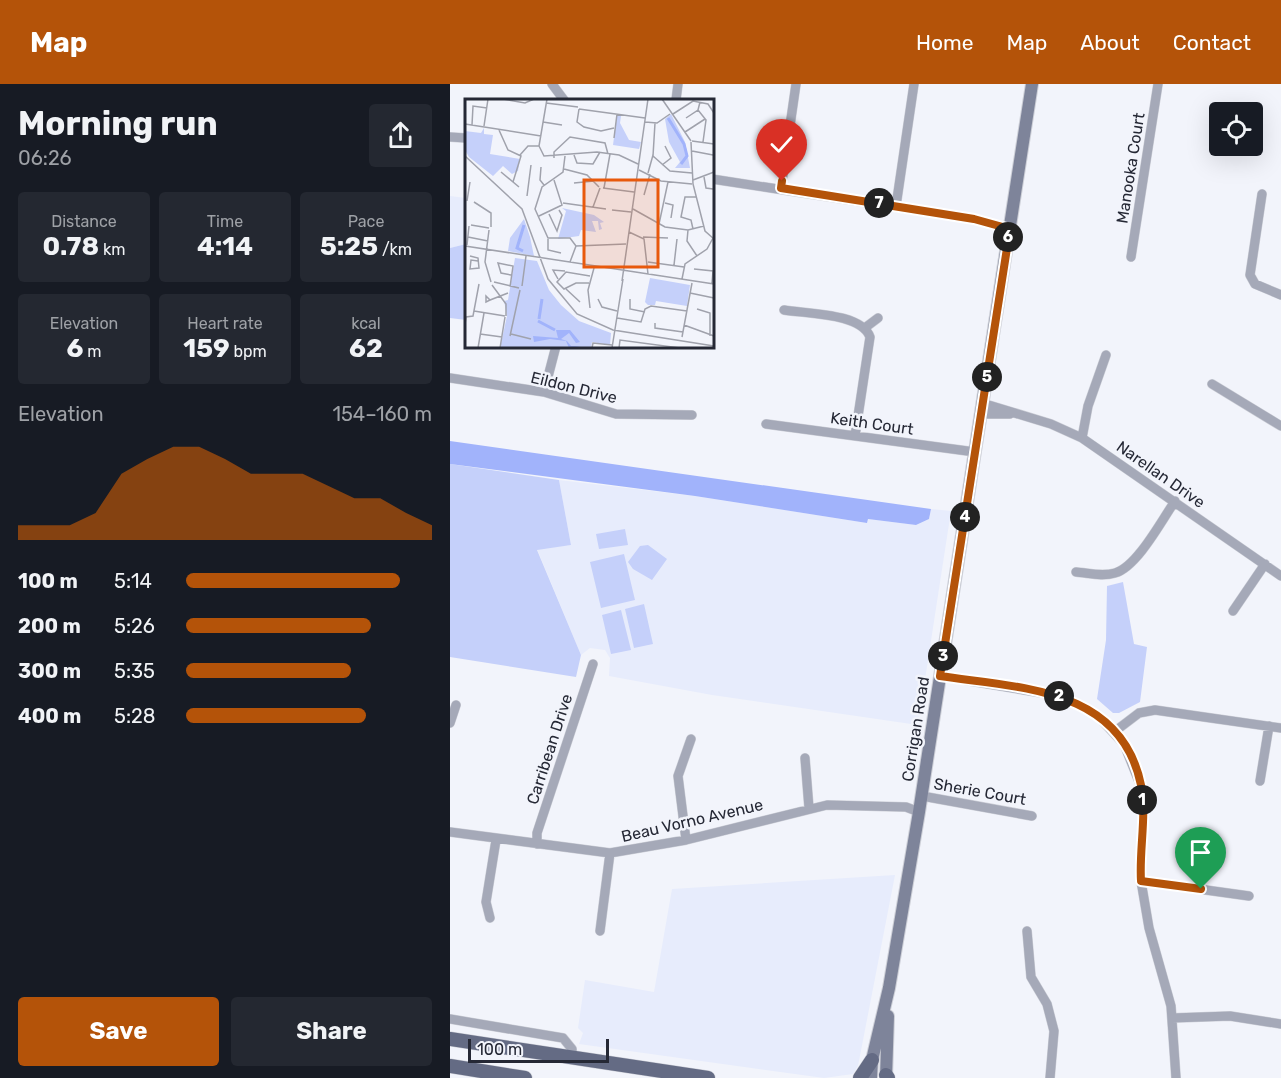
<!DOCTYPE html>
<html lang="en">
<head>
<meta charset="utf-8">
<style>
  :root { --surface:#171b24; --page:#242831; --text:#f1f3f6; --muted:#9ea1a6; --accent:#b45309 }
  body { margin:0; font-family:Rubik,sans-serif; background:var(--page); color:var(--text); height:100vh; display:flex; flex-direction:column; font-size:22px; white-space:nowrap }
  * { box-sizing:border-box; margin:0 }
  p { font-size:20px; color:var(--muted) }
  .icon { flex:none; width:33px; height:33px; fill:none; stroke:currentColor; stroke-width:2; stroke-linecap:round; stroke-linejoin:round }
  .map { position:relative; flex:1; overflow:hidden }
  .details { display:flex; flex-direction:column; background:var(--surface); width:450px }
  .details>* { flex:none }
  .controls { position:absolute; left:759px; top:18px; display:grid; gap:12px }
  .controls a { display:grid; place-items:center; width:54px; height:54px; border-radius:6px; background:var(--surface); box-shadow:0 6px 24px #0002; font-size:30px }
  .scale { position:absolute; left:18px; bottom:15px; width:141px; box-sizing:border-box; padding-left:6px; border:3px solid #252835; border-top:0; font-size:16px; line-height:21px; white-space:nowrap; color:#252835; -webkit-text-stroke:4px #f2f4fb; paint-order:stroke }
  .pin { position:absolute; display:grid; place-items:center; width:51px; height:51px; color:#fff; margin:-62px -26px; border-radius:50% 50% 50% 0; rotate:-45deg; box-shadow:0 0 6px #0007 }
  .pin .icon { rotate:45deg }
  .km { position:absolute; width:30px; height:30px; margin:-15px; border-radius:50%; background:#222; color:#fff; font-size:16px; line-height:30px; text-align:center }
  .round { display:grid; place-items:center; flex:none; width:63px; height:63px; border-radius:6px; background:var(--page) }
  .overview { display:flex; align-items:center; justify-content:space-between; height:102px; padding:0 18px }
  h1 { font-size:33px; font-weight:700; line-height:45px }
  .stats { display:grid; grid-template-columns:repeat(3,1fr); gap:9px; height:102px; padding:6px 18px }
  .stats div { display:grid; align-content:center; border-radius:6px; background:var(--page); text-align:center }
  .stats b { font-size:26px; font-weight:700 }
  .stats small { font-size:16px; font-weight:400 }
  .stats p { font-size:16px }
  .chart { height:168px; padding:12px 18px }
  .chart p { display:flex; justify-content:space-between }
  .chart svg { width:100%; height:108px; margin-top:6px; fill:var(--accent); opacity:.7 }
  .button { display:flex; gap:12px; margin-top:auto; padding:12px 18px }
  .button a { flex:1; height:69px; border-radius:6px; background:var(--accent); color:#fff; font-size:24px; font-weight:700; line-height:69px; text-align:center }
  .button a+a { background:var(--page); color:var(--text) }
  ul { padding:0 18px; list-style:none; font-size:20px }
  li { display:grid; grid-template-columns:96px 72px 1fr; align-items:center; height:45px }
  li i { height:15px; border-radius:8px; background:var(--accent) }
  header { display:flex; align-items:center; gap:36px; box-sizing:border-box; height:84px; padding:0 30px; background:var(--accent); color:#fff }
  header strong { font-size:28px }
  nav { display:flex; gap:33px; margin-inline-start:auto; font-size:21px }
  main { display:flex; flex:1; min-height:0 }
  .map>svg:first-child { display:block }
  .built { fill:#e7ecfc }
  .green { fill:#c5d0fa }
  .water { fill:#a1b3fb }
  .lines { fill:none; stroke-linecap:round; stroke-linejoin:round }
  .street-casing { stroke:#cdcfd7; stroke-width:10 }
  .secondary-casing { stroke:#cdcfd7; stroke-width:14 }
  .primary-casing { stroke:#cdcfd7; stroke-width:15 }
  .street { stroke:#a5a9b8; stroke-width:9 }
  .secondary { stroke:#7e849a; stroke-width:12 }
  .primary { stroke:#646b84; stroke-width:14 }
  .route-casing { stroke:#fff; stroke-width:12 }
  .route { stroke:#b45309; stroke-width:8 }
  .labels { text-anchor:middle; stroke-width:5; stroke-linejoin:round; paint-order:stroke }
  .street-label { font-size:16px; fill:#252835; stroke:#f2f4fb }
  .inset-river { fill:none; stroke:#a1b3fb; stroke-width:3 }
  .inset-road { fill:none; stroke:#a0a2ac; stroke-width:1.5 }
  .view { fill:#e8590c; fill-opacity:0.15; stroke:#e8590c; stroke-width:3 }
  .inset-edge { fill:none; stroke:#252835; stroke-width:3 }
</style>
</head>
<body>
<header>
<strong>Map</strong>
<nav><a>Home</a><a>Map</a><a>About</a><a>Contact</a></nav>
</header>
<main>
<section class="details">
<div class="overview"><div><h1>Morning run</h1><p>06:26</p></div><a class="round"><svg class="icon" aria-label="share" viewBox="0 0 24 24"><path d="M12 15V3M7 8l5-5 5 5M5 13v7h14v-7"/></svg></a></div>
<div class="stats">
<div><p>Distance</p><b>0.78<small> km</small></b></div>
<div><p>Time</p><b>4:14</b></div>
<div><p>Pace</p><b>5:25<small> /km</small></b></div>
</div>
<div class="stats">
<div><p>Elevation</p><b>6<small> m</small></b></div>
<div><p>Heart rate</p><b>159<small> bpm</small></b></div>
<div><p>kcal</p><b>62</b></div>
</div>
<div class="chart"><p><span>Elevation</span>154–160 m</p>
<svg viewBox="0 0 160 44" preserveAspectRatio="none"><path d="M0 44V38L10 38L20 38L30 33L40 17L50 11L60 6L70 6L80 11L90 17L100 17L110 17L120 22L130 27L140 27L150 33L160 38V44z"/></svg>
</div>
<ul>
<li><b>100 m</b>5:14<i style="width:87%"></i></li>
<li><b>200 m</b>5:26<i style="width:75%"></i></li>
<li><b>300 m</b>5:35<i style="width:67%"></i></li>
<li><b>400 m</b>5:28<i style="width:73%"></i></li>
</ul>
<div class="button"><a>Save</a><a>Share</a></div>
</section>
<div class="map">
<svg width="831" height="994" viewBox="0 0 831 994">
  <rect width="100%" height="100%" fill="#f2f4fb"/>
  <path class="built" d="M0 112 16 114V160L0 164Z
    M109 396 245 412 417 439 418 435 466 441 479 435 481 425 501 427 468 641 262 611 159 592 160 574 155 566 140 564 131 571 87 465 121 461Z
    M445 791 408 982 403 990 374 994 129 960 133 949 128 944 135 896 204 908 222 805Z"/>
  <path class="green" d="M16 160V236L0 234V164Z
    M0 380 109 396 121 461 87 466 131 571 126 593 0 573Z
    M175 445 178 461 149 465 146 450Z
    M198 461 217 475 202 496 183 485 178 478 190 462Z
    M174 470 185 516 151 524 140 478Z
    M673 498 684 560 697 563 690 618 669 629H663L647 615 656 556 657 502Z
    M194 520 203 560 184 564 175 525Z
    M171 526 181 566 161 570 152 531Z"/>
  <path class="water" d="M0 357 481 425 479 435 466 441 418 435 417 439 245 412 0 380Z"/>
  <g class="lines">
    <g class="street-casing">
      <path id="street" d="M102 0 114 16
        M226 16 228 0
        M0 53 16 54
        M262 95 524 135 560 145
        M331 104 346 0
        M812 110 800 191 805 200 831 211
        M446 122 464 0
        M681 173 708 0
        M334 226C358 230 411 229 420 253L405 352
        M416 243 428 234
        M0 294 94 308 166 330 242 331
        M762 300 831 342
        M94 308 106 262
        M532 319 601 340 632 354 831 492
        M531 330H560
        M316 340 525 368
        M632 354 638 322 656 271
        M626 488C639 489 652 493 665 489 687 483 712 436 725 417
        M783 527 815 480
        M490 592 610 612 647 631 674 660 690 700 693 728 691 797 699 844 721 922 726 994
        M0 639 6 621
        M664 648 689 629 705 626 831 644
        M355 674 359 724
        M810 697 819 642
        M472 712 582 732
        M0 748 160 769 236 756 377 721 456 723 469 728
        M236 756 228 692 241 655
        M87 760V749L143 580
        M691 797 799 812
        M40 834 36 818 46 756
        M150 847 160 769
        M577 847 581 893 597 920 604 947 600 994
        M722 934 780 932 831 940
        M0 935 113 954 122 965V974"/>
    </g>
    <g class="secondary-casing">
      <path id="secondary" d="M421 994 422 976 439 904 469 728 582 0
        M436 994 438 932"/>
    </g>
    <g class="primary-casing">
      <path id="primary" d="M0 955 258 994
        M0 982 75 994
        M436 991 438 994
        M410 994 422 976"/>
    </g>
    <use href="#street" class="street"/>
    <use href="#secondary" class="secondary"/>
    <use href="#primary" class="primary"/>
  </g>
  <g class="lines">
    <g class="route-casing">
      <path id="route" d="M332 97 331 104 524 135 560 145 490 592C569 604 671 603 691 701 697 732 689 765 691 797L751 805"/>
    </g>
    <use href="#route" class="route"/>
  </g>
  <g class="labels">
    <g class="street-label">
      <text transform="translate(680 84) rotate(-81)" y="6">Manooka Court</text>
      <text transform="translate(124 303) rotate(14)" y="6">Eildon Drive</text>
      <text transform="translate(422 339) rotate(8)" y="6">Keith Court</text>
      <text transform="translate(711 390) rotate(35)" y="6">Narellan Drive</text>
      <text transform="translate(465 645) rotate(-81)" y="6">Corrigan Road</text>
      <text transform="translate(99 665) rotate(-72)" y="6">Carribean Drive</text>
      <text transform="translate(530 707) rotate(10)" y="6">Sherie Court</text>
      <text transform="translate(242 736) rotate(-13)" y="6">Beau Vorno Avenue</text>
    </g>
  </g>
  <g transform="translate(15 15)">
    <rect width="249" height="249" fill="#f2f4fb"/>
    <path d="M206 15 220 43 225 69H210L215 63 204 43 200 20ZM152 16 156 17 155 24 164 41 176 43 174 50 148 46ZM19 29V35L28 36 25 55 55 60 53 72 47 75 38 67 28 77 4 58 0 51V32L16 34ZM97 109 129 116 139 123 135 124 137 130 134 131 133 122H127L131 133 116 131 114 137 93 140 101 112ZM59 120 65 138 69 157 43 152 45 139ZM50 159 72 162 84 191 96 206 114 222 146 234 145 246 127 243 126 249H35L42 217 39 202 43 201ZM185 179 225 186 222 207 191 202 190 206H183L180 203Z" fill="#c5d0fa"/>
    <path d="M91 231H105L115 243 111 244 104 234 96 240 102 242 106 247H116L104 249 101 242 85 240 69 243 68 237 93 239Z" fill="#a1b3fb"/>
    <path class="inset-river" d="M203 19 219 45 222 57 216 65M58 152 52 149 59 126M74 220 77 200M73 222 90 231"/>
    <path class="inset-road" d="M38 0 60 4 69 0M82 0 74 47 79 57 132 53 154 56 173 65M197 0 226 42M81 4 113 8M114 10 180 19M114 10 112 23 119 28 136 32 149 29M233 11 241 21 238 43M208 15 228 2 243 5 249 14M221 19 233 11 235 3M78 23 97 26M180 23 192 24 205 15M190 24 188 57 205 72 227 74M0 25 76 37M7 26 8 7 22 9M19 27 23 0M34 31 43 51 56 57 48 83M220 33 240 20M149 39 152 15M227 42 249 45M226 43 228 85 240 132 249 140M227 52 248 56M55 56 63 47H74M109 56 112 64 128 65 135 53M0 57 57 110 83 180 112 215 148 231 249 247M100 57 98 73 77 88 70 110 83 139H105L111 147M89 59V53L105 38 140 44 143 55M197 66 206 59 200 47M76 68 75 81 79 86M99 70 122 76 134 88M174 71 196 82 227 85M36 73 54 88M183 74 188 56M239 78 241 89 248 90M228 81 249 73M109 84 129 82M138 89 169 93M139 89 145 55M179 96 185 75M62 97 66 66M2 102 5 83M9 103 26 114V128M98 104 141 110M200 104 208 106 206 119M128 108 135 89M168 110 200 128 223 131 239 127M147 111 166 113M84 115 92 132 97 116 94 111M74 117 97 106 89 81M194 125 203 83M6 126 24 129M228 130 226 121 216 118 220 98H231M24 131 20 163 26 183M223 131 222 142 232 157M164 133 179 140 183 175M3 138 23 142M178 138 203 139M83 140V151L96 154M2 146 4 127M0 147 249 185M5 157 13 159 14 169 5 170 6 161 13 162M105 163 111 147 161 145M183 163 219 168M209 166 212 140M229 170 248 172 247 184M93 180 88 171 100 172M217 180 220 165 242 150 248 139M157 182 183 0M29 183 54 189M124 184H111L99 190 92 183 101 173 125 177M27 186 41 205V217M57 187 61 157M45 188 48 167 33 164 36 174 46 176M101 190 115 203M225 194 249 199M133 200 137 208 152 212M165 200V210L180 213M25 201 21 203V197L25 201 43 194M125 209 123 191 129 169M232 210 245 214V237M9 212 40 217M152 219 176 223 180 210 186 207 222 212M190 224V229L218 233M0 225 1 218 8 217 14 185M219 226 249 237M15 235 37 238M46 235 66 240M45 237 55 191M217 238 227 184M13 249 19 214M35 249 40 218M127 249 128 244 147 246M147 249 158 180M154 249 155 241 215 249"/>
    <path class="view" d="M119 81H193V168H119Z"/>
    <rect width="249" height="249" class="inset-edge"/>
  </g>
</svg>
<div class="controls">
<a><svg class="icon" aria-label="locate" viewBox="0 0 24 24"><circle cx="12" cy="12" r="6"/><path d="M12 2v4M12 18v4M2 12h4M18 12h4"/></svg></a>
</div>
<div class="scale">100 m</div>
<div class="pin" style="left:751px;top:805px;background:#1e9e55"><svg class="icon" aria-label="arrive" viewBox="0 0 24 24"><path d="M6 21V4h12l-3 4 3 4H6"/></svg></div>
<div class="pin" style="left:332px;top:97px;background:#d93025"><svg class="icon" aria-label="check" viewBox="0 0 24 24"><path d="M5 12l5 5 9-10"/></svg></div>
<b class="km" style="left:692px;top:716px">1</b>
<b class="km" style="left:609px;top:612px">2</b>
<b class="km" style="left:493px;top:572px">3</b>
<b class="km" style="left:515px;top:433px">4</b>
<b class="km" style="left:537px;top:293px">5</b>
<b class="km" style="left:558px;top:153px">6</b>
<b class="km" style="left:429px;top:119px">7</b>
</div>
</main>
</body>
</html>
